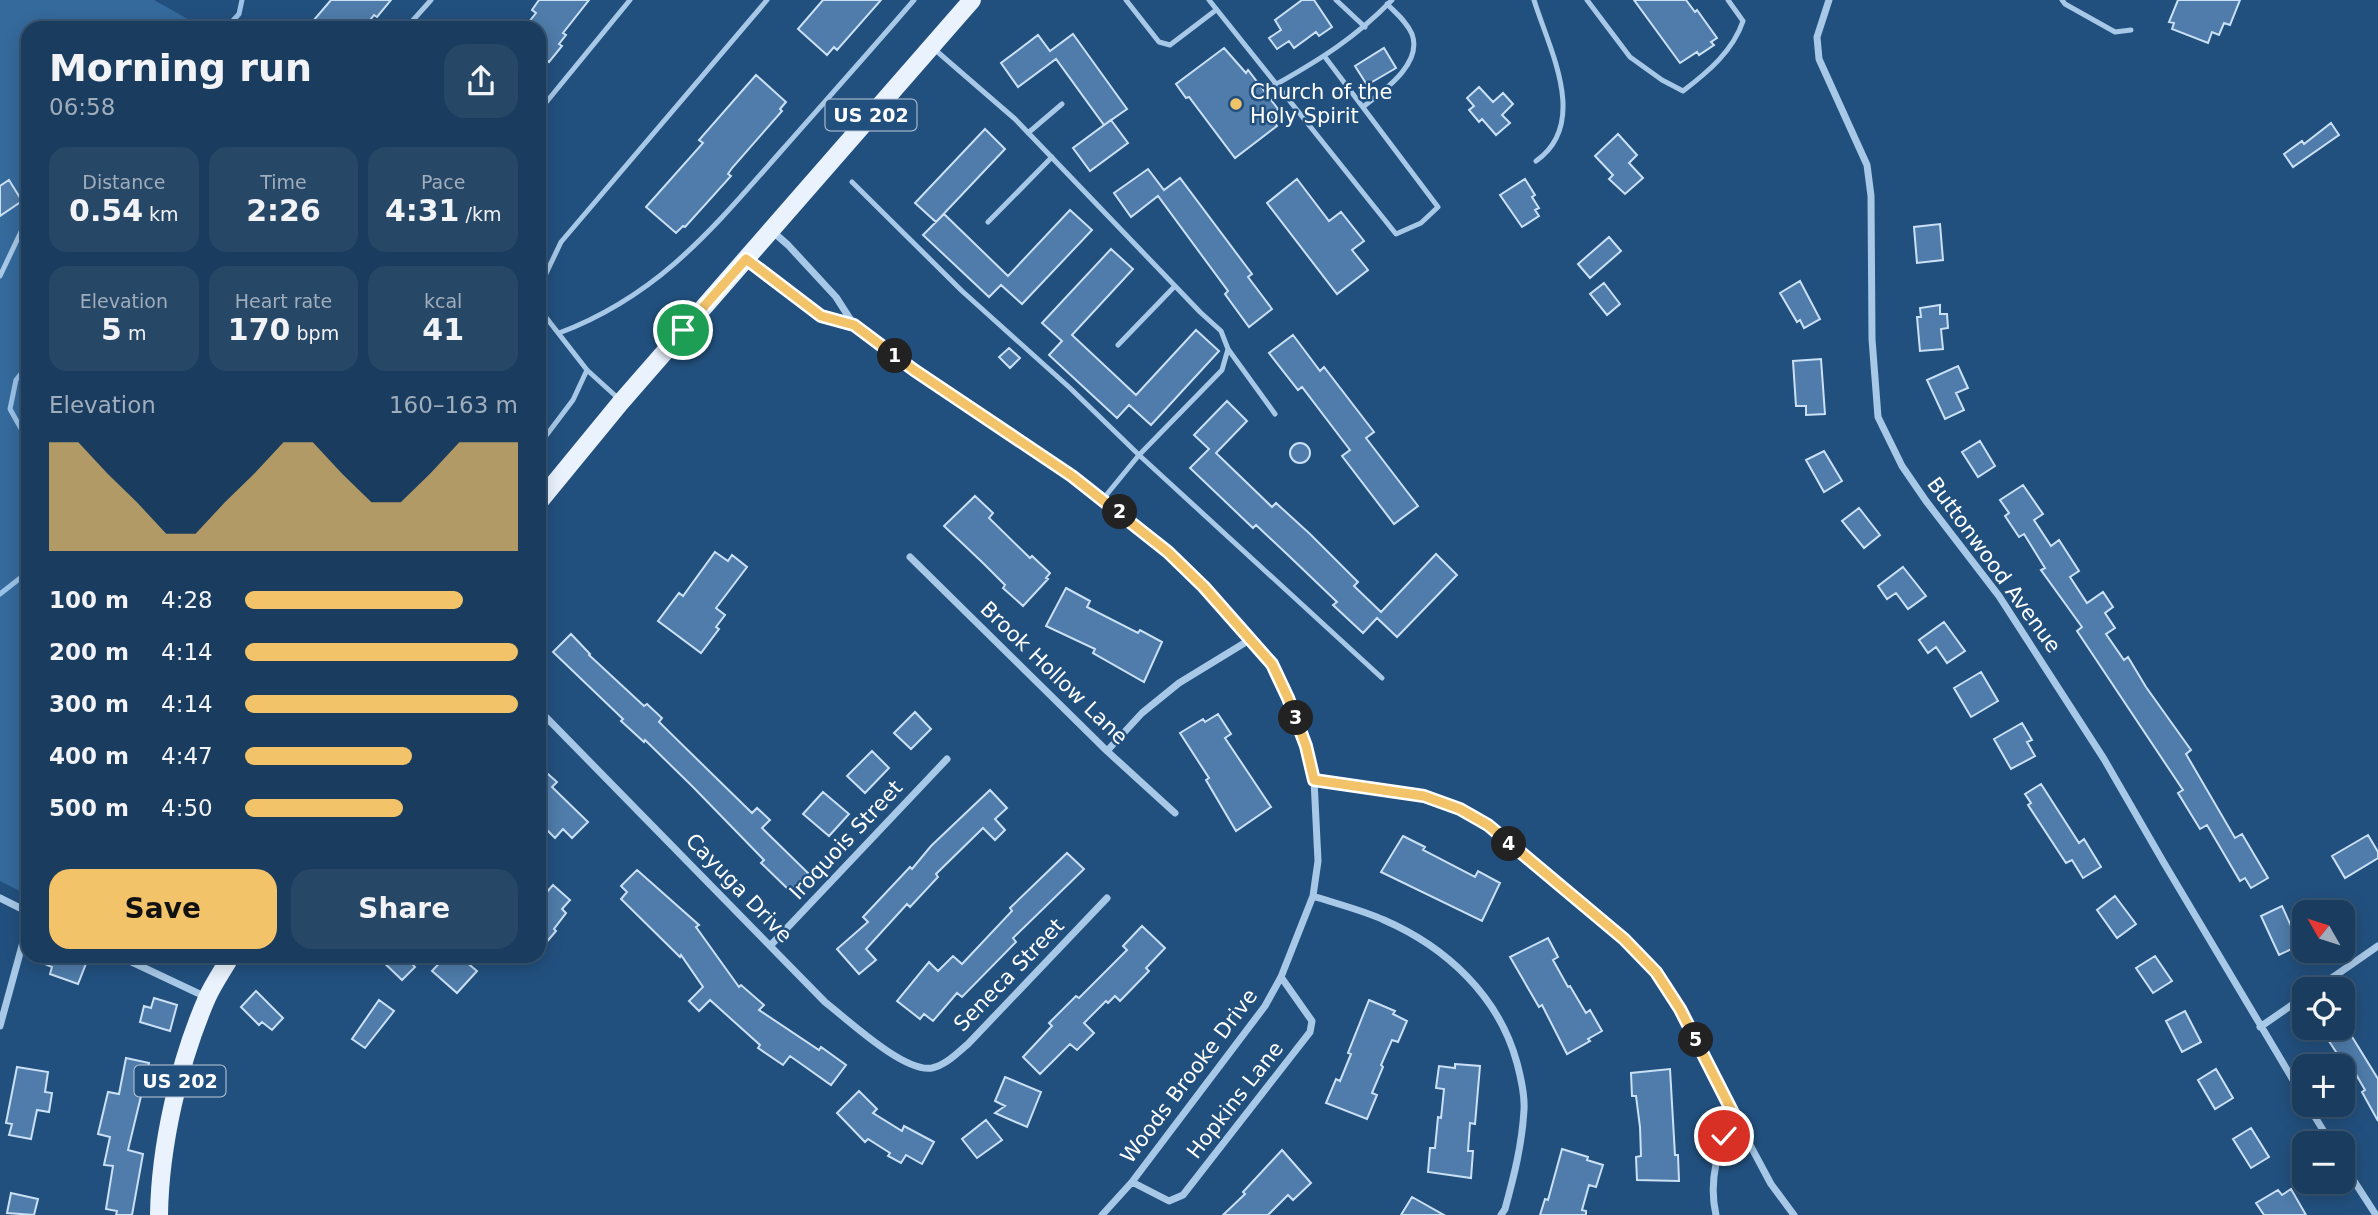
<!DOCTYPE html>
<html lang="en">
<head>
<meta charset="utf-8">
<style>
  :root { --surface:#1a3c5e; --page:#274767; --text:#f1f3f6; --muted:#9fadbc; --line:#385673; --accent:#f2c369 }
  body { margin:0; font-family:"DejaVu Sans",sans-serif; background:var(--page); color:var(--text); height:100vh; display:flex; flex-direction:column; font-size:26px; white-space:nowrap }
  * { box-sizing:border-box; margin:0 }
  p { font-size:23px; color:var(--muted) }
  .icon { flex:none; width:38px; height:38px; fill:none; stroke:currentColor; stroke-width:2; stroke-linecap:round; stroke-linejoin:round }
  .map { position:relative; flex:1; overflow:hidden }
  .sheet { position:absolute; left:21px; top:21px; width:525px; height:942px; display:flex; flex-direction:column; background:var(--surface); border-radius:21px; box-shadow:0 4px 18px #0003,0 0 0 2px var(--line) }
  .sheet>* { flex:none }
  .needle { width:46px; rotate:309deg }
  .tools { position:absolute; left:2292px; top:900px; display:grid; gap:14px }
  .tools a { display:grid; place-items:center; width:63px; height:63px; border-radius:14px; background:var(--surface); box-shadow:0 4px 18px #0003,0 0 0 2px var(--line); font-size:35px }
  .pin { position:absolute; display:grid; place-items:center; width:60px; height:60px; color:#fff; margin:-30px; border:4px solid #fff; border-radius:50%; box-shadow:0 2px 7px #0007 }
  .km { position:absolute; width:35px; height:35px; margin:-18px; border-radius:50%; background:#222; color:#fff; font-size:19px; line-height:35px; text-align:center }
  .round { display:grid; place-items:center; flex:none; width:74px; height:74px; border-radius:21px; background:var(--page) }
  .headline { display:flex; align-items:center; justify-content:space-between; height:119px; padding:0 28px }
  h1 { font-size:38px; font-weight:600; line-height:52px }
  .metrics { display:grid; grid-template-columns:repeat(3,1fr); gap:10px; height:119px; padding:7px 28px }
  .metrics div { display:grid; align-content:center; border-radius:18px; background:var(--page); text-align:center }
  .metrics b { font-size:30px; font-weight:600 }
  .metrics small { font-size:19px; font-weight:400 }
  .metrics p { font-size:19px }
  .chart { height:196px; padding:14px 28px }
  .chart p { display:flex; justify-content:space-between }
  .chart svg { width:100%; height:126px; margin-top:7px; fill:var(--accent); opacity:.7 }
  .cta { display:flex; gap:14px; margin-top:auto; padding:14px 28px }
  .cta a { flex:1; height:80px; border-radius:21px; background:var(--accent); color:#111; font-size:28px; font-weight:600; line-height:80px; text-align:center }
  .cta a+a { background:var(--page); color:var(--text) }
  ul { padding:0 28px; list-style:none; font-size:23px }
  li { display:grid; grid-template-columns:112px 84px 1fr; align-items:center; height:52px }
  li i { height:18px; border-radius:9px; background:var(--accent) }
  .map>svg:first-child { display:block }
  .green { fill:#356a9c }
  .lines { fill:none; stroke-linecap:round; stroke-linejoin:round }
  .stream { stroke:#9bc3e8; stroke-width:5 }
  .building { fill:#4f7caa; stroke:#cae0f5; stroke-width:2 }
  .service { stroke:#a7c8e7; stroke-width:5 }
  .minor { stroke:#a7c8e7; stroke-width:7 }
  .primary { stroke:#e9f2fd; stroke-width:18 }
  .route-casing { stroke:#fff; stroke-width:14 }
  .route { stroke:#f2c369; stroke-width:9 }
  .poi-dot { fill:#f2c369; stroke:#22507e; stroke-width:2.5 }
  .labels { text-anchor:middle; stroke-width:5; stroke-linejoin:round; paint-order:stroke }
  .shield { fill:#22507e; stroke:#bdcad8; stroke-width:2 }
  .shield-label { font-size:19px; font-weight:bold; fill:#fff }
  .poi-label { font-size:21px; fill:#fff; stroke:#22507e; text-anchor:start }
  .street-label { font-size:21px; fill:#fff; stroke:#22507e }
</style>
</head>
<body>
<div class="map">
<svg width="2378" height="1215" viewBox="0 0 2378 1215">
  <rect width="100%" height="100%" fill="#22507e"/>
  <path class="green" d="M0 0H154L204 28H28V895L0 881Z"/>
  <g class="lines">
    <path class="stream" d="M226 28 239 14 242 0
      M28 365 16 380 10 409 28 441
      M0 594 28 572"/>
  </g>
  <path class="building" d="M331 0H391L377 17 374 15 367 24 363 21 357 28H307Z
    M539 0H589L563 33 566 35 559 44 562 46 549 62 539 54V28H524L536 13 532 10Z
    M823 0H881L837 50 834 47 827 55 798 29Z
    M1302 0H1314L1332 27 1319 36 1316 32 1294 48 1289 41 1277 49 1269 38 1281 30 1275 20Z
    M1634 0H1686L1695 12 1697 10 1717 38 1711 42 1714 45 1699 55 1697 52 1680 63Z
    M2178 0H2240L2230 25 2224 23 2219 35 2212 32 2208 43 2172 29 2174 23 2169 22Z
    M1073 34 1127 109 1104 125 1056 59 1018 87 1001 63 1038 35 1050 51Z
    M1224 48 1246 73 1248 70 1278 109 1270 115 1277 126 1235 158 1189 97 1186 98 1176 84Z
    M1384 48 1396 68 1367 85 1355 66Z
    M756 75 786 102 780 109 782 111 732 168 728 174 731 176 685 227 683 226 676 233 646 207 703 143 699 140Z
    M1479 87 1493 102 1503 93 1513 104 1502 115 1510 123 1496 135 1482 119 1479 122 1469 110 1474 106 1467 98Z
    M1111 120 1128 143 1090 171 1073 148Z
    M2331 123 2339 135 2293 167 2284 154 2302 141 2304 144Z
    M985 129 1005 149 936 222 915 203Z
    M1618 134 1637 155 1629 163 1643 178 1625 194 1609 179 1613 175 1595 156Z
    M1148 169 1164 190 1180 178 1252 274 1248 277 1272 309 1249 327 1225 294 1228 291 1158 196 1131 217 1114 193Z
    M1297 179 1329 221 1341 212 1364 241 1352 250 1368 270 1337 294 1267 203Z
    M1525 179 1535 195 1532 197 1539 208 1535 210 1539 216 1522 227 1500 195Z
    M9 180 22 201 0 216V186Z
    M1070 210 1092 230 1022 304 1001 285 989 297 923 235 944 214 1008 276Z
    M1940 224 1943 260 1917 263 1914 227Z
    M1609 237 1621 251 1590 278 1578 264Z
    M1111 249 1133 269 1072 335 1136 395 1196 330 1219 351 1151 425 1129 405 1117 418 1049 355 1062 341 1042 323Z
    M1800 281 1820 319 1804 328 1800 320 1797 322 1780 293Z
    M1604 283 1620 304 1607 315 1590 294Z
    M1940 305V314H1947L1948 328 1941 329 1943 349 1920 351 1917 317H1921L1920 308Z
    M1293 335 1320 371 1324 367 1374 432 1366 438 1418 506 1394 524 1342 456 1350 450 1302 387 1298 390 1269 353Z
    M1009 348 1020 358 1010 368 999 357Z
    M1821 359 1825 414 1806 415V406H1796L1793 361Z
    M1958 366 1968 388 1956 393 1964 410 1945 419 1927 380Z
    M1227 401 1247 421 1216 453 1272 507 1276 503 1310 534 1358 582 1354 586 1381 612 1436 554 1457 575 1397 637 1377 618 1363 633 1333 605 1337 602 1289 556 1256 525 1253 528 1190 468 1209 449 1194 435Z
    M1980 441 1995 466 1978 477 1962 452Z
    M1290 453a10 10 0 1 1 20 0a10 10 0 1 1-20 0Z
    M1824 451 1842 481 1824 492 1806 460Z
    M2023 485 2043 514 2034 520 2051 546 2059 540 2079 571 2070 577 2087 603 2103 592 2113 607 2105 613 2115 628 2106 634 2124 660 2128 657 2146 687 2191 750 2186 754 2235 838 2242 834 2268 878 2251 888 2245 878 2240 881 2207 825 2200 829 2178 793 2183 790 2077 631 2082 627 2041 570 2045 568 2024 534 2019 537 2005 516 2009 513 2000 500Z
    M975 496 993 513 989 518 1030 558 1032 556 1050 573 1046 578 1048 579 1023 606 1003 588 1005 585 983 563 944 526Z
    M1859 508 1880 535 1864 548 1842 521Z
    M715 552 728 561 732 555 747 567 716 608 725 615 716 627 719 629 701 653 658 621 679 593 683 596Z
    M1903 567 1926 596 1908 609 1896 593 1887 599 1878 586Z
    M1066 588 1090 601 1087 607 1138 633 1140 630 1162 642 1144 682 1093 653 1095 649 1046 626Z
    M1944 622 1965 651 1947 663 1936 647 1928 653 1919 640Z
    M571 634 590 654 589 655 644 706 647 704 662 718 659 722 752 813 757 808 770 820 762 828 808 873 790 891 761 863 764 860 693 787 645 740 644 742 621 721 623 719 553 652Z
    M1981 672 1998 701 1971 717 1954 688Z
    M915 712 931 729 911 749 894 733Z
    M1218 714 1231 734 1225 738 1271 807 1236 831 1206 780 1209 778 1180 733 1203 719 1205 722Z
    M2022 723 2032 740 2027 742 2035 756 2011 769 1994 739Z
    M872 751 889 768 865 793 847 776Z
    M539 766 557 782 552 787 588 822 572 838 563 829 555 838 539 822Z
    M2041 784 2079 843 2084 839 2101 867 2083 878 2072 860 2066 863 2028 805 2031 803 2025 794Z
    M990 790 1007 808 995 819 1005 830 995 840 983 828 936 874 938 877 910 907 907 904 866 949 876 960 859 974 837 949 868 922 863 917 910 867 912 869 931 846Z
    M823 792 849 814 829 836 803 814Z
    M2368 835 2378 852V858L2345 878 2332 856Z
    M1403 836 1425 847 1423 850 1475 877 1478 871 1500 883 1482 921 1381 872Z
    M1067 853 1084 869 1013 938 1016 942 962 997 957 993 933 1021 924 1014 920 1019 897 1001 929 962 938 971 953 956 962 964 1012 911 1010 908Z
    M637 870 699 925 696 927 739 987 741 985 764 1005 759 1010 819 1050 821 1047 846 1065 831 1085 790 1056 783 1065 758 1048 760 1045 710 1000 699 1011 689 1001 703 987 681 955 680 957 621 899 627 892 621 886Z
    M553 885 570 900 562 909 566 913 554 929 556 931 539 951V901Z
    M2115 896 2136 924 2117 938 2097 910Z
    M2282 906 2296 937 2294 938 2298 946 2279 955 2261 916Z
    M1142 926 1165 948 1146 968 1149 971 1120 1001 1115 996 1108 1003 1106 1001 1084 1023 1094 1033 1077 1050 1070 1044 1040 1074 1023 1057 1052 1026 1049 1023 1076 996 1079 998 1127 950 1123 946Z
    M1548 938 1558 957 1553 960 1568 987 1570 986 1586 1013 1590 1010 1602 1031 1588 1039 1590 1041 1567 1054 1542 1005 1539 1007 1510 957Z
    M26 956H73L87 961 78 984 50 974 52 967Z
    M377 956H404L415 967 402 980Z
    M446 956H459L477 971 457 993 432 971Z
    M2155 956 2172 981 2153 993 2136 968Z
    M256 991 283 1018 272 1030 262 1022 259 1025 241 1007Z
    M154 998 177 1005 170 1031 140 1022 144 1006 151 1008Z
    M379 1000 394 1011 365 1048 352 1039Z
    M1369 1000 1395 1011 1393 1014 1407 1021 1398 1042 1392 1040 1381 1065 1383 1067 1372 1093 1377 1095 1367 1119 1326 1103 1336 1079 1340 1081 1351 1054 1348 1053Z
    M2185 1011 2201 1042 2182 1052 2166 1021Z
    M2331 1027H2346L2378 1079V1121L2362 1092 2365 1090 2350 1064 2346 1067 2323 1032Z
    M126 1058 149 1063 128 1150 143 1154 132 1215H116L117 1211 106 1209 113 1166 104 1165 110 1137 98 1134 108 1092 119 1094Z
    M1455 1064 1480 1066 1475 1124 1470 1123 1468 1151H1473L1471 1178 1428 1172 1430 1148H1435L1438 1117 1441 1118 1444 1089 1436 1088 1439 1066 1455 1068Z
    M17 1067 48 1072 45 1092 52 1093 49 1112 37 1110 31 1139 9 1135 12 1124 6 1123Z
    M1670 1069 1675 1155H1678L1679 1181 1637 1180 1636 1157 1641 1156 1640 1127 1636 1096H1632L1631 1073Z
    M2216 1069 2233 1098 2215 1109 2198 1080Z
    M1005 1077 1041 1092 1027 1127 995 1113 1005 1106 995 1101Z
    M859 1091 877 1109 873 1113 902 1131 904 1126 934 1142 922 1164 906 1155 901 1163 888 1156 890 1153 868 1139 865 1142 837 1113Z
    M986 1120 1002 1140 977 1158 962 1139Z
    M2251 1128 2269 1157 2251 1168 2233 1139Z
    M1562 1149 1588 1157 1587 1160 1603 1165 1596 1187 1589 1185 1582 1210 1586 1211V1215H1540L1545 1199 1548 1200Z
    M1282 1150 1311 1183 1293 1200 1288 1195 1268 1215H1223L1245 1194 1243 1192Z
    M2291 1189 2306 1215H2264L2256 1203 2278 1190 2282 1195Z
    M11 1193 38 1199 34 1215 7 1213Z
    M1412 1197 1444 1215H1401Z"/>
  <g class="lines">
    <path class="service" d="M1126 0 1159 42 1170 45 1216 10
      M1209 0 1396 234 1421 223 1438 207 1325 57
      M1336 0 1365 27
      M1534 0C1549 49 1590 123 1536 161
      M1587 0 1630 57 1662 80 1683 91C1708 72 1733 51 1743 21L1728 0
      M2062 0 2065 4 2115 32 2131 30
      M406 28 431 0
      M933 48 1015 119 1200 312 1221 331 1228 349 1222 370 1139 455 1103 499
      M1275 85C1321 59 1355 38 1392 0
      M1363 107C1383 91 1423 64 1412 34 1407 22 1396 13 1387 4
      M539 111 630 0
      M1028 133 1062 104
      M852 182 962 291 1070 388 1139 455 1382 678
      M988 222 1052 157
      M0 276 28 217
      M559 333C660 295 714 227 783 149 827 99 871 50 914 0
      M1118 345 1175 286
      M1228 349 1275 414
      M619 399 587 370 541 311 542 282 561 242 767 0
      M539 445 573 400 587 370"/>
    <path class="minor" d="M1829 0 1817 37 1819 59 1867 165 1871 196 1872 339 1878 417 1902 466 1926 501 1999 596 2104 759 2164 863 2305 1100
      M772 231 788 245 836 297 854 325 914 370 1072 476 1168 552 1204 587 1272 664 1288 698 1306 746 1314 780 1318 861 1313 896 1281 977 1265 1006 1132 1182 1102 1215
      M746 259 821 316 854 324
      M910 557 1107 751 1175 813
      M539 710 825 1002C847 1019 904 1073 932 1068 946 1065 957 1053 968 1044L1107 898
      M1107 751 1142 713 1179 683 1251 639
      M1314 780 1424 796 1460 809 1487 825 1624 939 1656 972 1680 1009 1734 1115 1771 1184 1794 1215
      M1313 896C1337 904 1362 910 1384 920 1446 947 1499 996 1517 1063 1521 1078 1525 1095 1524 1110 1522 1145 1514 1176 1505 1209L1501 1215
      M0 898 28 912
      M770 946 947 759
      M119 956 206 997
      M2316 989 2378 946
      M0 1026 28 924
      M2260 1027 2305 996
      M2307 1104 2331 1143
      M2343 1164 2376 1215
      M1132 1182 1169 1201 1183 1195 1310 1032 1312 1021 1281 977
      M1716 1215C1708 1180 1718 1147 1734 1115"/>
    <path class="primary" d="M539 502 621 402 972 0
      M159 1215C160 1146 179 1062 207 998 213 984 223 970 231 956"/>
  </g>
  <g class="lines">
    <g class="route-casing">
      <path id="route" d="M683 330 746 259 821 316 854 325 914 370 1072 476 1168 552 1204 587 1272 664 1288 698 1306 746 1314 780 1424 796 1460 809 1488 825 1624 939 1656 972 1680 1009 1734 1115 1724 1136"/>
    </g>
    <use href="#route" class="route"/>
  </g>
  <circle class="poi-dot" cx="1236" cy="104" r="7"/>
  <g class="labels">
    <g class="shield">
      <rect x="825.5" y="99.5" width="91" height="31" rx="5"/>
      <rect x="134.5" y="1065.5" width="91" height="31" rx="5"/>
    </g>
    <g class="shield-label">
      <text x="871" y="122">US 202</text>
      <text x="180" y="1088">US 202</text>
    </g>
    <g class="poi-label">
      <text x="1250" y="99">Church of the<tspan x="1250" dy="24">Holy Spirit</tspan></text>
    </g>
    <g class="street-label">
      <text transform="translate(1994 565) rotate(54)" y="7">Buttonwood Avenue</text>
      <text transform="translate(1054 673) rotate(44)" y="7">Brook Hollow Lane</text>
      <text transform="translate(846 840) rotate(-47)" y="7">Iroquois Street</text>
      <text transform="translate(739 888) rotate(46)" y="7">Cayuga Drive</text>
      <text transform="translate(1009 975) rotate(-46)" y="7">Seneca Street</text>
      <text transform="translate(1189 1076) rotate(-53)" y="7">Woods Brooke Drive</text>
      <text transform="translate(1235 1100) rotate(-52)" y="7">Hopkins Lane</text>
    </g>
  </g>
</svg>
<div class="tools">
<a><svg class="needle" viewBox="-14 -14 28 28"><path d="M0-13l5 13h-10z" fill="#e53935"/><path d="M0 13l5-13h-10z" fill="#9fadbc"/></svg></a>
<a><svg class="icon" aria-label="locate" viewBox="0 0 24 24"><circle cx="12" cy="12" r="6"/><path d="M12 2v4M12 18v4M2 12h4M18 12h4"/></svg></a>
<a>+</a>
<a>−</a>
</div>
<div class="pin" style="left:683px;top:330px;background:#1e9e55"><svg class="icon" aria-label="arrive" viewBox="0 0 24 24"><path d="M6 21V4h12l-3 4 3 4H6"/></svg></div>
<div class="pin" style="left:1724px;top:1136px;background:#d93025"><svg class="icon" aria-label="check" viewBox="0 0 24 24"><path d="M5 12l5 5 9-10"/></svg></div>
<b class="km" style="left:895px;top:356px">1</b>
<b class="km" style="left:1120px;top:512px">2</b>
<b class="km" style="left:1296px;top:718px">3</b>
<b class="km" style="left:1509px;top:844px">4</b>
<b class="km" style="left:1696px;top:1040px">5</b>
<section class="sheet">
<div class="headline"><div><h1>Morning run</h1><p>06:58</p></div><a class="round"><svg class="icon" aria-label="share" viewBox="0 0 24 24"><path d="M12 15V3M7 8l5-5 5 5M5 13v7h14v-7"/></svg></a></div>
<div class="metrics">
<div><p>Distance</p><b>0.54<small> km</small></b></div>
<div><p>Time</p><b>2:26</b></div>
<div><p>Pace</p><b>4:31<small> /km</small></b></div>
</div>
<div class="metrics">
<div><p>Elevation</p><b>5<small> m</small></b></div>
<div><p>Heart rate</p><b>170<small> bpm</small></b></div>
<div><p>kcal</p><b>41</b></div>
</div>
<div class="chart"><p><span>Elevation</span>160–163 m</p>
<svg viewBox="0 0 160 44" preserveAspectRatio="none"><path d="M0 44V6L10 6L20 17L30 27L40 38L50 38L60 27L70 17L80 6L90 6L100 17L110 27L120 27L130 17L140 6L150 6L160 6V44z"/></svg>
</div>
<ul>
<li><b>100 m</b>4:28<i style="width:80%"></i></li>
<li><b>200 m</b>4:14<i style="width:100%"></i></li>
<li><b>300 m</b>4:14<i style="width:100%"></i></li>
<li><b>400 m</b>4:47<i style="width:61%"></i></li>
<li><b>500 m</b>4:50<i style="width:58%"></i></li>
</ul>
<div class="cta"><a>Save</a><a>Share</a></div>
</section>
</div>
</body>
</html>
